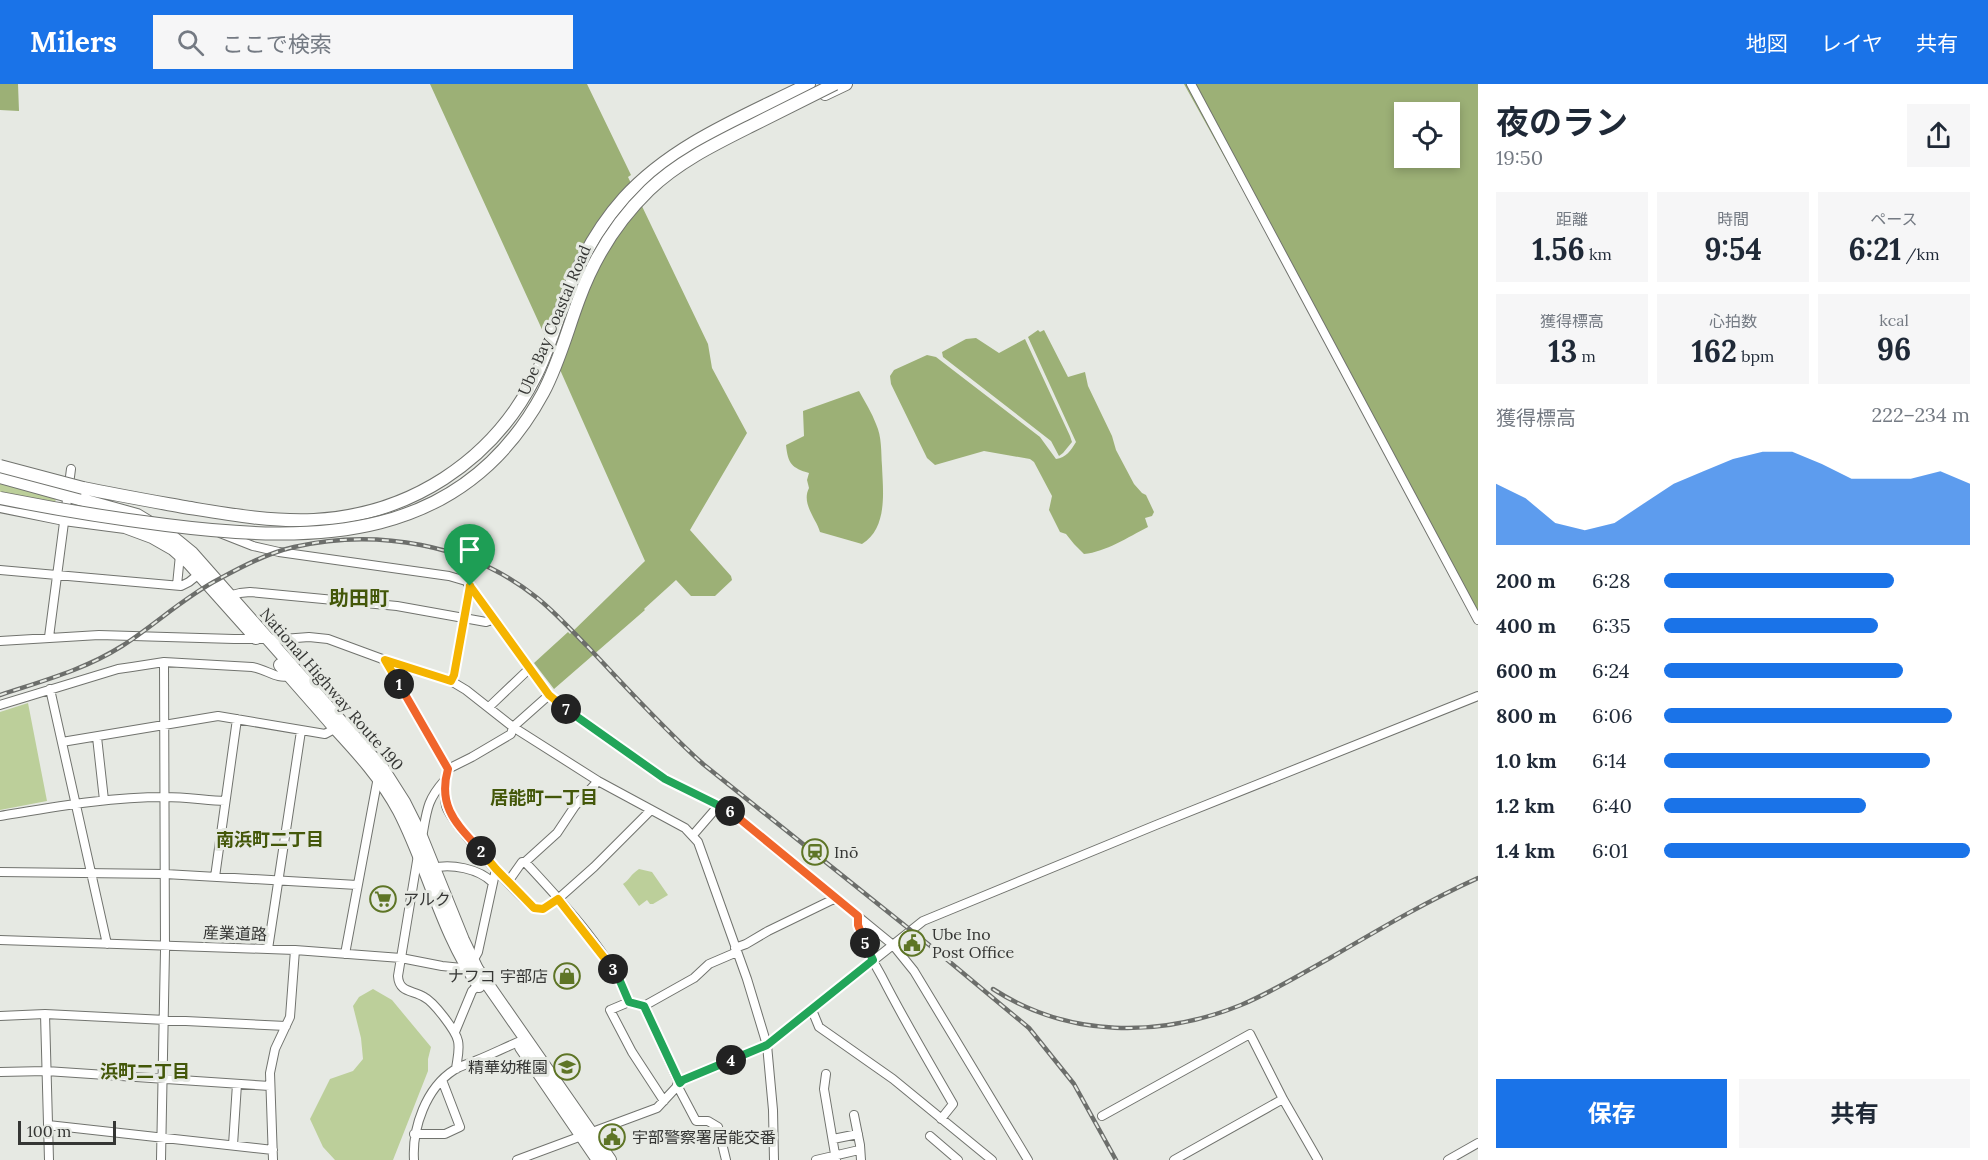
<!DOCTYPE html>
<html lang="ja">
<head>
<meta charset="utf-8">
<style>
  :root { --surface:#fff; --page:#f6f6f7; --text:#1f2937; --muted:#747a83; --accent:#1a73e8 }
  body { margin:0; font-family:Lora,"Noto Sans JP",serif; background:var(--page); color:var(--text); height:100vh; display:flex; flex-direction:column; font-size:22px; white-space:nowrap }
  * { box-sizing:border-box; margin:0 }
  p { font-size:20px; color:var(--muted) }
  .icon { flex:none; width:33px; height:33px; fill:none; stroke:currentColor; stroke-width:2; stroke-linecap:round; stroke-linejoin:round }
  .map { position:relative; flex:1; overflow:hidden }
  .details { display:flex; flex-direction:column; background:var(--surface); width:510px }
  .details>* { flex:none }
  .controls { position:absolute; left:1394px; top:18px; display:grid; gap:12px }
  .controls a { display:grid; place-items:center; width:66px; height:66px; border-radius:0px; background:var(--surface); box-shadow:0 3px 9px #0003; font-size:30px }
  .scale { position:absolute; left:18px; bottom:15px; width:98px; box-sizing:border-box; padding-left:6px; border:3px solid #353634; border-top:0; font-size:16px; line-height:21px; white-space:nowrap; color:#353634; -webkit-text-stroke:4px #e6e9e3; paint-order:stroke }
  .pin { position:absolute; display:grid; place-items:center; width:51px; height:51px; color:#fff; margin:-62px -26px; border-radius:50% 50% 50% 0; rotate:-45deg; box-shadow:0 0 6px #0007 }
  .pin .icon { rotate:45deg }
  .km { position:absolute; width:30px; height:30px; margin:-15px; border-radius:50%; background:#222; color:#fff; font-size:16px; line-height:30px; text-align:center }
  .round { display:grid; place-items:center; flex:none; width:63px; height:63px; border-radius:0px; background:var(--page) }
  .head { display:flex; align-items:center; justify-content:space-between; height:102px; padding:0 18px }
  h1 { font-size:33px; font-weight:700; line-height:45px }
  .metrics { display:grid; grid-template-columns:repeat(3,1fr); gap:9px; height:102px; padding:6px 18px }
  .metrics div { display:grid; align-content:center; border-radius:0px; background:var(--page); text-align:center }
  .metrics b { font-size:30px; font-weight:700 }
  .metrics small { font-size:16px; font-weight:400 }
  .metrics p { font-size:16px }
  .chart { height:168px; padding:12px 18px }
  .chart p { display:flex; justify-content:space-between }
  .chart svg { width:100%; height:108px; margin-top:6px; fill:var(--accent); opacity:.7 }
  .primary-button { display:flex; gap:12px; margin-top:auto; padding:12px 18px }
  .primary-button a { flex:1; height:69px; border-radius:0px; background:var(--accent); color:#fff; font-size:24px; font-weight:700; line-height:69px; text-align:center }
  .primary-button a+a { background:var(--page); color:var(--text) }
  ul { padding:0 18px; list-style:none; font-size:20px }
  li { display:grid; grid-template-columns:96px 72px 1fr; align-items:center; height:45px }
  li i { height:15px; border-radius:8px; background:var(--accent) }
  header { display:flex; align-items:center; gap:36px; box-sizing:border-box; height:84px; padding:0 30px; background:var(--accent); color:#fff }
  header strong { font-size:28px }
  nav { display:flex; gap:33px; margin-inline-start:auto; font-size:21px }
  .search { width:420px; height:54px; background:var(--page); display:flex; align-items:center; gap:15px; box-sizing:border-box; padding:0 21px; border-radius:0px; color:var(--muted); font-size:22px }
  main { display:flex; flex:1; min-height:0 }
  .map>svg:first-child { display:block }
  .green { fill:#bccf9a }
  .water { fill:#9cb076; fill-rule:evenodd }
  .lines { fill:none; stroke-linecap:round; stroke-linejoin:round }
  .minor-casing { stroke:#71736e; stroke-width:10 }
  .highway-casing { stroke:#71736e; stroke-width:14 }
  .minor { stroke:#fff; stroke-width:8 }
  .highway { stroke:#fff; stroke-width:12 }
  .rail-casing { stroke:#6c6e6b; stroke-width:4.5 }
  .rail { stroke:#e6e9e3; stroke-width:2; stroke-dasharray:7; stroke-linecap:butt }
  .highway-bridge-casing { stroke:#71736e; stroke-width:14; stroke-linecap:butt }
  .highway-bridge { stroke:#fff; stroke-width:12 }
  .split-1-casing { stroke:#fff; stroke-width:12 }
  .split-2-casing { stroke:#fff; stroke-width:12 }
  .split-3-casing { stroke:#fff; stroke-width:12 }
  .split-4-casing { stroke:#fff; stroke-width:12 }
  .split-5-casing { stroke:#fff; stroke-width:12 }
  .split-6-casing { stroke:#fff; stroke-width:12 }
  .split-7-casing { stroke:#fff; stroke-width:12 }
  .split-8-casing { stroke:#fff; stroke-width:12 }
  .split-1 { stroke:#f5b400; stroke-width:8 }
  .split-2 { stroke:#f0652b; stroke-width:8 }
  .split-3 { stroke:#f5b400; stroke-width:8 }
  .split-4 { stroke:#22a559; stroke-width:8 }
  .split-5 { stroke:#22a559; stroke-width:8 }
  .split-6 { stroke:#f0652b; stroke-width:8 }
  .split-7 { stroke:#22a559; stroke-width:8 }
  .split-8 { stroke:#f5b400; stroke-width:8 }
  .labels { text-anchor:middle; stroke-width:6; stroke-linejoin:round; paint-order:stroke }
  .street-label { font-size:16px; fill:#353634; stroke:#e6e9e3 }
  .poi-label { font-size:16px; fill:#353634; stroke:#e6e9e3; text-anchor:start }
  .neighbourhood-label { font-size:18px; font-weight:bold; fill:#435709; stroke:#e6e9e3 }
  .quarter-label { font-size:20px; font-weight:bold; fill:#435709; stroke:#e6e9e3 }
</style>
</head>
<body>
<header>
<strong>Milers</strong>
<div class="search"><svg class="icon" aria-label="search" viewBox="0 0 24 24"><circle cx="10" cy="10" r="6"/><path d="M15 15l6 6"/></svg>ここで検索</div>
<nav><a>地図</a><a>レイヤ</a><a>共有</a></nav>
</header>
<main>
<div class="map">
<svg width="1478" height="1076" viewBox="0 0 1478 1076">
  <rect width="100%" height="100%" fill="#e6e9e3"/>
  <path class="green" d="M0 397 56 413 55 420 0 411Z
    M28 619 47 717 0 726V628Z
    M639 785 652 788 668 811 653 820H650L647 816 639 822 623 800C630 795 630 791 639 785Z
    M373 905 392 916 431 963 428 975V987L393 1076H335L323 1063 310 1035 330 995 353 987 363 975 361 954 353 922 359 913Z"/>
  <path class="water" d="M0 0H18L19 27 0 26Z
    M430 0H587L631 91 628 93 708 260 712 284 747 349 690 446 731 492 732 496 715 512H691L676 496 644 525 645 526 554 605 534 579 568 548 570 550 645 477 545 252Z
    M1184 0H1478V530ZM1404 28H1449V74H1404Z
    M1038 246 1040 248 1044 246 1068 293 1085 288 1088 302 1112 352 1116 366 1134 400 1142 409 1146 411 1154 428 1152 432 1145 434 1148 443C1128 453 1106 468 1084 470L1074 460 1066 450 1060 448 1049 426 1052 412 1034 378 1030 375 984 367 935 381 927 374 891 300 890 292 894 286 927 271 936 273 1040 353 1056 375C1066 374 1071 366 1076 358L1028 253Z
    M976 254 999 269 1025 255 1070 352 1072 358 1063 369 1059 372 1051 357 943 273 942 268 966 255Z
    M859 307C865 318 872 329 876 340 882 353 881 368 882 382 883 407 888 444 862 460L820 448C816 434 801 420 809 404L807 396 809 389C792 384 788 380 786 361L804 352 803 327Z"/>
  <g class="lines">
    <g class="minor-casing">
      <path id="minor" d="M1191 0 1478 536
        M220 449 253 462 279 468 449 492 466 497 549 611 557 619 665 695 728 726 893 861 914 887 1028 1076
        M0 486 181 502 189 498 199 490
        M177 501 180 471
        M228 512 240 509 250 508 397 522 486 538 494 535
        M49 553 71 385
        M0 557 99 551 234 555H283L309 553 328 555 385 576 451 597 466 606 513 643 598 697 685 744 698 758 747 895 767 961 773 1026 774 1076
        M385 576 448 685C445 697 443 709 446 722 451 740 517 810 534 824L543 825 558 815 594 783 651 726
        M451 597 454 591 470 502
        M50 605 107 860
        M0 621 118 585 132 583 164 578 252 583C266 585 278 596 289 592
        M489 623 530 584
        M97 653 104 716
        M62 658 218 632 325 650 338 643
        M448 685 472 673 511 650 513 643 549 611
        M0 732C55 723 109 713 165 713 185 713 205 716 225 717
        M693 751 719 721
        M421 752 423 748C427 725 428 715 444 697
        M418 771 398 892C399 909 413 906 424 913 434 918 456 947 458 957 460 966 457 976 456 985
        M525 778C562 818 609 867 629 918
        M433 784C451 779 479 785 492 798
        M0 788 165 790 357 801
        M215 793 237 635
        M508 798 522 778H525L557 749 575 722 598 697
        M858 832C858 855 873 876 883 895 905 938 929 978 953 1020L941 1035
        M0 856 295 866 401 874 442 882 472 885
        M735 864 746 860 768 847 836 814
        M268 865 301 647
        M345 870 378 693
        M473 877 478 868 496 785
        M644 922 679 999
        M812 926 819 943 893 995 992 1076
        M45 930 49 1076
        M0 932 45 930 286 942
        M455 948 472 907 478 901
        M0 988 46 987 270 1002
        M826 990 824 1005 836 1076
        M677 1001 696 1037H708L718 1043 726 1076
        M664 1017 632 968 610 926 629 918 644 922 694 894 709 880 737 868
        M854 1031 860 1061 861 1076
        M1102 1032 1250 950 1283 1015 1318 1076
        M48 1041 273 1066
        M414 1050H445L460 1043 442 996
        M930 1052 958 1076
        M833 1055 858 1050
        M233 1061 237 1000
        M161 1076 165 866 164 578
        M273 1076 270 989 275 965 290 933 295 866
        M414 1076C412 1044 426 1004 454 986 460 982 468 980 475 977 490 971 504 964 518 958
        M517 1076 657 1024 683 996 767 961 923 837 1156 741 1478 612
        M816 1076 859 1066
        M1174 1076 1283 1015
        M1448 1076 1478 1059"/>
    </g>
    <g class="highway-casing">
      <path id="highway" d="M825 10 846 0
        M0 393 137 431 170 451 192 469 383 685 404 718 421 752 463 856 477 885 610 1076
        M83 404C117 411 151 417 184 423 227 430 271 438 314 436 409 431 492 378 535 293 548 268 555 241 565 215 579 178 597 144 624 114 673 60 745 32 809 0
        M0 422 64 435 125 443 152 453 173 465 189 479 256 554
        M280 581C298 602 316 622 334 643 358 669 382 695 399 727 428 783 442 849 479 902
        M521 963 598 1076"/>
    </g>
    <use href="#minor" class="minor"/>
    <use href="#highway" class="highway"/>
    <g class="rail-casing">
      <path id="rail" d="M0 611C42 597 84 586 122 562 155 541 184 513 219 495 243 482 268 469 294 463 376 444 470 460 536 513 555 528 571 546 588 563 626 603 662 643 703 680L933 864 1029 944 1074 1000 1116 1076
        M993 905C1069 954 1159 954 1241 921 1272 908 1301 890 1330 874 1378 846 1427 817 1478 794"/>
    </g>
    <use href="#rail" class="rail"/>
    <g class="highway-bridge-casing">
      <path id="highway-bridge" d="M0 382 83 404
        M0 414C55 425 110 434 166 441 315 460 462 459 543 309 559 279 567 247 579 215 594 174 617 137 649 106 678 78 715 60 751 42 779 28 807 14 835 0"/>
    </g>
    <use href="#highway-bridge" class="highway-bridge"/>
  </g>
  <g class="lines">
    <g class="split-1-casing">
      <path id="split-1" d="M399 600 385 576 451 597 454 591 470 502"/>
    </g>
    <g class="split-2-casing">
      <path id="split-2" d="M399 600 448 685C437 724 458 741 481 767"/>
    </g>
    <g class="split-3-casing">
      <path id="split-3" d="M481 767 496 785 534 824 543 825 558 815 613 885"/>
    </g>
    <g class="split-4-casing">
      <path id="split-4" d="M613 885 620 897 629 918 644 922 680 999 683 996 731 976"/>
    </g>
    <g class="split-5-casing">
      <path id="split-5" d="M731 976 767 961 873 876 865 859"/>
    </g>
    <g class="split-6-casing">
      <path id="split-6" d="M730 727 858 832V841L865 859"/>
    </g>
    <g class="split-7-casing">
      <path id="split-7" d="M566 625 665 695 730 727"/>
    </g>
    <g class="split-8-casing">
      <path id="split-8" d="M470 502 549 611 566 625"/>
    </g>
    <use href="#split-1" class="split-1"/>
    <use href="#split-2" class="split-2"/>
    <use href="#split-3" class="split-3"/>
    <use href="#split-4" class="split-4"/>
    <use href="#split-5" class="split-5"/>
    <use href="#split-6" class="split-6"/>
    <use href="#split-7" class="split-7"/>
    <use href="#split-8" class="split-8"/>
  </g>
  <defs>
    <g id="station-ring" transform="scale(1.35)"><circle r="9.5" fill="#e6e9e3" stroke="#5e7526" stroke-width="1.5"/><path d="M-3-6H3Q5-6 5-4V2Q5 4 3 4L4.5 6H3L1.5 4h-3L-3 6H-4.5L-3 4Q-5 4-5 2V-4Q-5-6-3-6ZM-3.5-4v3h7v-3ZM-3.5 1v1.5H-2V1ZM2 1v1.5H3.5V1Z" fill="#5e7526"/></g>
    <g id="supermarket-ring" transform="scale(1.35)"><circle r="9.5" fill="#e6e9e3" stroke="#5e7526" stroke-width="1.5"/><path d="M-6-5.5h2.5l.6 2H6L4.5 2H-2.5L-4.4-4H-6ZM-1.5 3.2a1.3 1.3 0 1 0 .1 0ZM3 3.2a1.3 1.3 0 1 0 .1 0Z" fill="#5e7526"/></g>
    <g id="civic-ring" transform="scale(1.35)"><circle r="9.5" fill="#e6e9e3" stroke="#5e7526" stroke-width="1.5"/><path d="M-.6-6.5H3V-4.5H.6V-3L4-1V1h2V6H-6V1h2V-1L-.6-3ZM-1.2 2.5V6h2.4V2.5Z" fill="#5e7526"/></g>
    <g id="shop-ring" transform="scale(1.35)"><circle r="9.5" fill="#e6e9e3" stroke="#5e7526" stroke-width="1.5"/><path d="M-5-2.5h2.3a2.7 3.5 0 0 1 5.4 0H5L5.5 6h-11ZM-1.5-2.5h3a1.5 2.3 0 0 0-3 0Z" fill="#5e7526"/></g>
    <g id="school-ring" transform="scale(1.35)"><circle r="9.5" fill="#e6e9e3" stroke="#5e7526" stroke-width="1.5"/><path d="M0-5L7-2L0 1L-7-2ZM-4 1L0 2.5L4 1V4Q0 6-4 4Z" fill="#5e7526"/></g>
  </defs>
  <g fill-rule="evenodd">
    <use href="#station-ring" x="815" y="768"/>
    <use href="#supermarket-ring" x="383" y="815"/>
    <use href="#civic-ring" x="912" y="859"/>
    <use href="#shop-ring" x="567" y="892"/>
    <use href="#school-ring" x="567" y="983"/>
    <use href="#civic-ring" x="612" y="1053"/>
  </g>
  <g class="labels">
    <g class="street-label">
      <text transform="translate(554 236) rotate(-67)" y="6">Ube Bay Coastal Road</text>
      <text transform="translate(332 605) rotate(49)" y="6">National Highway Route 190</text>
      <text transform="translate(235 849) rotate(2)" y="6">産業道路</text>
    </g>
    <g class="poi-label">
      <text x="834" y="774">Inō</text>
      <text x="403" y="821">アルク</text>
      <text x="932" y="856">Ube Ino<tspan x="932" dy="18">Post Office</tspan></text>
      <text x="548" y="898" text-anchor="end">ナフコ 宇部店</text>
      <text x="548" y="989" text-anchor="end">精華幼稚園</text>
      <text x="632" y="1059">宇部警察署居能交番</text>
    </g>
    <g class="neighbourhood-label">
      <text x="544" y="720">居能町一丁目</text>
      <text x="270" y="762">南浜町二丁目</text>
      <text x="145" y="994">浜町二丁目</text>
    </g>
    <g class="quarter-label">
      <text x="359" y="521">助田町</text>
    </g>
  </g>
</svg>
<div class="controls">
<a><svg class="icon" aria-label="locate" viewBox="0 0 24 24"><circle cx="12" cy="12" r="6"/><path d="M12 2v4M12 18v4M2 12h4M18 12h4"/></svg></a>
</div>
<div class="scale">100 m</div>
<div class="pin" style="left:470px;top:502px;background:#1e9e55"><svg class="icon" aria-label="arrive" viewBox="0 0 24 24"><path d="M6 21V4h12l-3 4 3 4H6"/></svg></div>
<b class="km" style="left:399px;top:600px">1</b>
<b class="km" style="left:481px;top:767px">2</b>
<b class="km" style="left:613px;top:885px">3</b>
<b class="km" style="left:731px;top:976px">4</b>
<b class="km" style="left:865px;top:859px">5</b>
<b class="km" style="left:730px;top:727px">6</b>
<b class="km" style="left:566px;top:625px">7</b>
</div>
<section class="details">
<div class="head"><div><h1>夜のラン</h1><p>19:50</p></div><a class="round"><svg class="icon" aria-label="share" viewBox="0 0 24 24"><path d="M12 15V3M7 8l5-5 5 5M5 13v7h14v-7"/></svg></a></div>
<div class="metrics">
<div><p>距離</p><b>1.56<small> km</small></b></div>
<div><p>時間</p><b>9:54</b></div>
<div><p>ペース</p><b>6:21<small> /km</small></b></div>
</div>
<div class="metrics">
<div><p>獲得標高</p><b>13<small> m</small></b></div>
<div><p>心拍数</p><b>162<small> bpm</small></b></div>
<div><p>kcal</p><b>96</b></div>
</div>
<div class="chart"><p><span>獲得標高</span>222–234 m</p>
<svg viewBox="0 0 160 44" preserveAspectRatio="none"><path d="M0 44V19L10 25L20 35L30 38L40 35L50 27L60 19L70 14L80 9L90 6L100 6L110 11L120 17L130 17L140 17L150 14L160 19V44z"/></svg>
</div>
<ul>
<li><b>200 m</b>6:28<i style="width:75%"></i></li>
<li><b>400 m</b>6:35<i style="width:70%"></i></li>
<li><b>600 m</b>6:24<i style="width:78%"></i></li>
<li><b>800 m</b>6:06<i style="width:94%"></i></li>
<li><b>1.0 km</b>6:14<i style="width:87%"></i></li>
<li><b>1.2 km</b>6:40<i style="width:66%"></i></li>
<li><b>1.4 km</b>6:01<i style="width:100%"></i></li>
</ul>
<div class="primary-button"><a>保存</a><a>共有</a></div>
</section>
</main>
</body>
</html>
